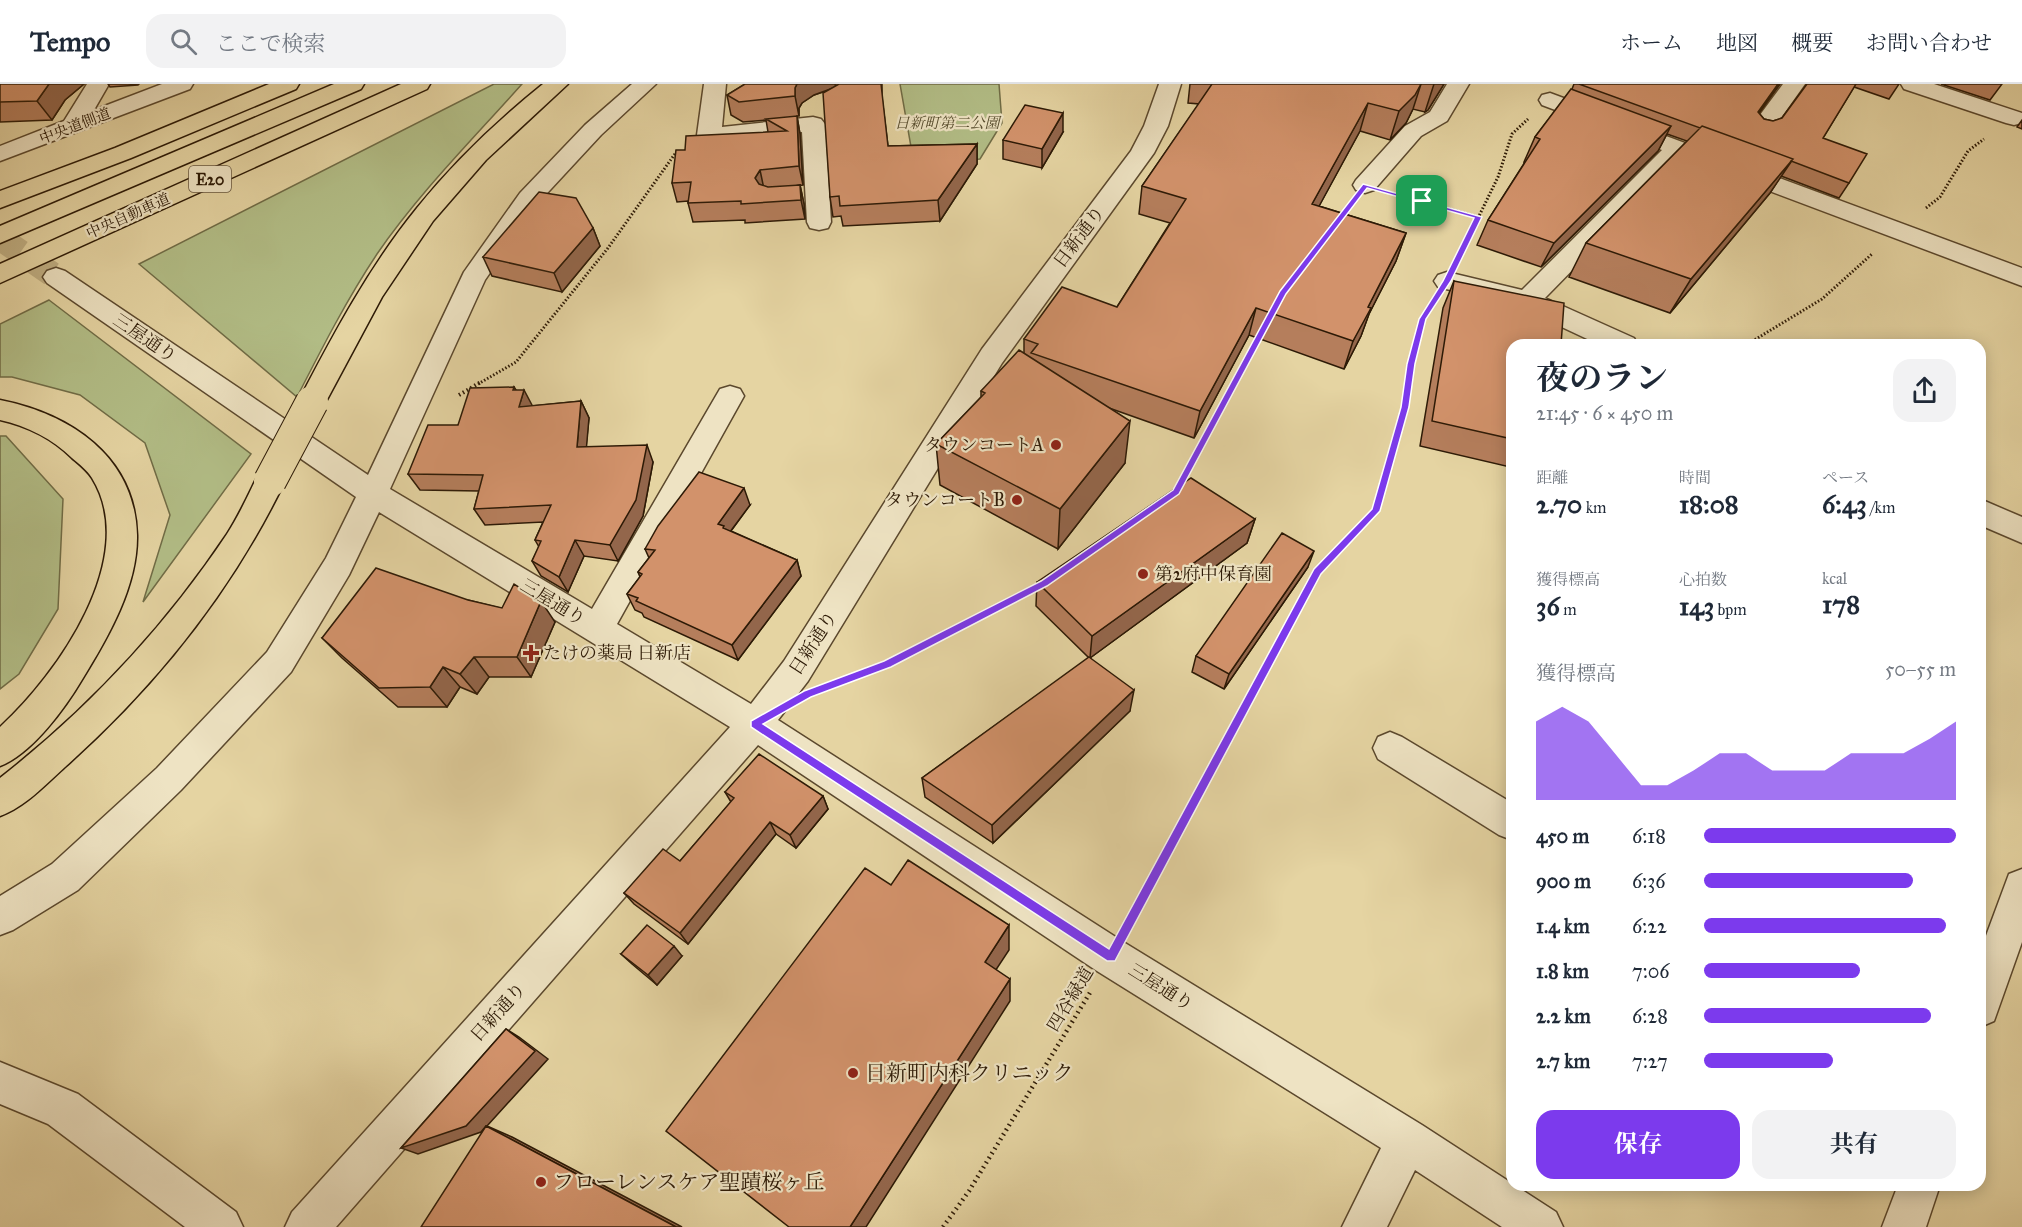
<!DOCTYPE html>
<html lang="ja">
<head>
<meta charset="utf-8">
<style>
  :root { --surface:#fff; --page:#f2f2f3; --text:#1f2937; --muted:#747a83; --line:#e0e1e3; --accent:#7c3aed }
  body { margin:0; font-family:"IM FELL Great Primer","Noto Serif JP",serif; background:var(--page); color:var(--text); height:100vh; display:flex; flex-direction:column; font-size:22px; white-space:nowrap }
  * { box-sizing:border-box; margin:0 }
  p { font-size:20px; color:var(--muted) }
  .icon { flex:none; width:33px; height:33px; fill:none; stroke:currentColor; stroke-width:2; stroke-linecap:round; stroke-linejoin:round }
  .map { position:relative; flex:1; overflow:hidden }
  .side { position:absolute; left:1506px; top:255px; width:480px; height:852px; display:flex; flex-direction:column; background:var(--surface); border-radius:18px; box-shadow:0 3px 15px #0003 }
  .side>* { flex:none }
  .pin { position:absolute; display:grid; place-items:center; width:51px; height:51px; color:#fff; margin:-26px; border-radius:12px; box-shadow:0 3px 9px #0006 }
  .round { display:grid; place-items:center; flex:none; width:63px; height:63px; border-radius:18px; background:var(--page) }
  .head { display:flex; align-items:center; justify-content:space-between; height:102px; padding:0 30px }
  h1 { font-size:33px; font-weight:700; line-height:45px }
  .stats { display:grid; grid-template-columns:repeat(3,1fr); gap:9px; height:102px; padding:6px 30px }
  .stats div { display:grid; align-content:center }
  .stats b { font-size:26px; font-weight:700 }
  .stats small { font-size:16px; font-weight:400 }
  .stats p { font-size:16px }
  .chart { height:168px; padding:12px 30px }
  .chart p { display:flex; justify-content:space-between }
  .chart svg { width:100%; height:108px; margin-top:6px; fill:var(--accent); opacity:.7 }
  .primary-button { display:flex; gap:12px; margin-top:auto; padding:12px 30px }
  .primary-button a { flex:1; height:69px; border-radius:18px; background:var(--accent); color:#fff; font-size:24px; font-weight:700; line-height:69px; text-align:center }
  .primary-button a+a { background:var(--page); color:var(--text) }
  ul { padding:0 30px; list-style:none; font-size:20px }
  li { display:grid; grid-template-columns:96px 72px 1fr; align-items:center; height:45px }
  li i { height:15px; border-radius:8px; background:var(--accent) }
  header { display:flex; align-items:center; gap:36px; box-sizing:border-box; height:84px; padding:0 30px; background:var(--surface); border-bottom:2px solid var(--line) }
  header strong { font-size:28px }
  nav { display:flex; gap:33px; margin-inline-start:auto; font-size:21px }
  .search { width:420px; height:54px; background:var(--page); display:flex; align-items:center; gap:15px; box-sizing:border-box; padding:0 21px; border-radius:18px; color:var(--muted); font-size:22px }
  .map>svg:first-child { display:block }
  .green { fill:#b2bd86; stroke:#706c46; stroke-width:1.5 }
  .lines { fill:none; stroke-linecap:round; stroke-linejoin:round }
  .minor-tunnel { stroke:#c0af83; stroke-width:25; stroke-dasharray:25 13; stroke-linecap:butt }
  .minor-casing { stroke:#5b482d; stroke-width:3 }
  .highway-casing { stroke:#2d1a06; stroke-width:3 }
  .path-far2 { stroke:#2d1a06; stroke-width:3; stroke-dasharray:1.5 2; stroke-linecap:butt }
  .path-far1 { stroke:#2d1a06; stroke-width:4; stroke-dasharray:1.5 3; stroke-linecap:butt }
  .path { stroke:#2d1a06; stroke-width:4.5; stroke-dasharray:1.5 4; stroke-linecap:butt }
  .minor { fill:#eee3c3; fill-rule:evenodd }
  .highway { fill:#e5d4a2; fill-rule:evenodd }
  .highway-bridge-casing { stroke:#2d1a06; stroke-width:34; stroke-linecap:butt }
  .highway-bridge { stroke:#e5d4a2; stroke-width:32 }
  .wall { fill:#b57e5c; stroke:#2d1a06; stroke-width:1.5 }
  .shaded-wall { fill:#93664b; stroke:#2d1a06; stroke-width:1.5 }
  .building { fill:#d2926b; stroke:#2d1a06; stroke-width:1.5 }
  .route { fill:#7c3aed; stroke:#fff; stroke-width:1.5; fill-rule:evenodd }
  .poi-dot { fill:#8f2418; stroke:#eee3c3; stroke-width:2 }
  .labels { text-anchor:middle; stroke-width:4.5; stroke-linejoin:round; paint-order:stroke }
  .far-park-label { font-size:15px; font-style:italic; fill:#554b2c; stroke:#eee3c3 }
  .far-street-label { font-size:15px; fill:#2d1a06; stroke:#eee3c3 }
  .shield { fill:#eee3c3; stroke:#67563f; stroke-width:1.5 }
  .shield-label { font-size:16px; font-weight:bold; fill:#2d1a06 }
  .street-label { font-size:18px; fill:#2d1a06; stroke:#eee3c3 }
  .poi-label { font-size:18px; fill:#2d1a06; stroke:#eee3c3; text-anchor:end }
  .near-poi-label { font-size:21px; fill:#2d1a06; stroke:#eee3c3; text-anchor:start }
</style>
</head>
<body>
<header>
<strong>Tempo</strong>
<div class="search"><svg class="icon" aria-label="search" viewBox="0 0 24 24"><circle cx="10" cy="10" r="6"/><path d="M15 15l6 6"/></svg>ここで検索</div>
<nav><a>ホーム</a><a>地図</a><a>概要</a><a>お問い合わせ</a></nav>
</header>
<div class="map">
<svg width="2022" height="1143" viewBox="0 0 2022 1143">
  <rect width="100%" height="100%" fill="#e5d4a2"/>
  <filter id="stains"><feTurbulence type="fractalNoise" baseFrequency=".00333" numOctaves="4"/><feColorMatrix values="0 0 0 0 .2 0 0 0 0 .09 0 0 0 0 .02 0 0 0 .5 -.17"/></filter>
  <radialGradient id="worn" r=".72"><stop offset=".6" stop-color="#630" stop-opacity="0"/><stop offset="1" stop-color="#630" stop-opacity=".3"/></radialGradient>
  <path class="green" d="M494 0H522C473 55 419 109 377 170 347 215 322 264 297 313L139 180Z
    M900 0H999L1002 39 980 75 914 80Z
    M49 216 251 370 143 518 170 431 145 359 80 311 12 293H0V240Z
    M0 352H6L63 415 58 525 19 590 0 605Z"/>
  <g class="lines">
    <path class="minor-tunnel" d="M0 154 56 193"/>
    <g class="minor-casing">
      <path id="minor" d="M87 0H109L94 26 162 0H193L190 5 0 77V62L64 37Z
        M632 0H656L601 51 538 119 485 196 390 405 592 525 720 305 730 302 740 305 744 312 617 540 751 620 784 577 982 265 1131 67 1144 42 1159 0H1181L1168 42 1154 69 1002 279 808 597 778 636 1125 859 1422 1041 1556 1128 1563 1143H1502L1415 1086 1387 1143H1342L1381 1064 1097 887 758 661 336 1143H285L292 1128 730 643 379 428 349 491 291 588 181 706 78 806 13 846 0 851V812L52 780 157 684 267 568 326 474 356 413 47 199 43 193 47 187 56 184 65 187 368 391 464 188 520 109 585 41Z
        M704 0H726L722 43 813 33 821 35 825 40 831 138 828 144 819 146 810 144 807 138 802 48 709 58 701 56 697 51Z
        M1447 0H1469L1447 37 1421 52 1374 106 1365 109 1356 106 1353 101 1356 96 1405 42 1430 28Z
        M1783 0H1805L1771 48 1763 50 1755 48 1751 43Z
        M1901 0H1934L2022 29V39L2014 41 2006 39 1904 5Z
        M1550 9 2022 184V202L1682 74 1545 214 1634 254 1638 261H1600L1519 223 1438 203 1434 197 1438 191 1447 188 1522 206 1662 66 1542 21 1539 16 1542 11Z
        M1980 415 2022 433V459L1980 441Z
        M1390 648 1402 653 1512 719V756L1499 751 1378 675 1373 664 1378 653Z
        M2022 785V858L1994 937 1980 943V868L2009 790Z
        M0 978 78 1010 236 1128 243 1143H185L48 1040 0 1020Z
        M1898 1101H1940L1926 1143H1882Z"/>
    </g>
    <g class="highway-casing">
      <path id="highway" d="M269 0H299L296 5 131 74 0 124V107L115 64Z
        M334 0H364L361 5 0 159V142Z
        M401 0H430L427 5 0 199V180Z
        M543 0H568L486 76 433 137 382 213 322 325 312 328 302 325 298 318C333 251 369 183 417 124 454 78 497 37 543 0Z
        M0 316C70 330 135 372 137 451 138 501 109 552 83 594 66 623 32 670 0 682V643C57 591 141 473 92 394 87 386 79 380 72 374 53 355 27 342 0 336Z
        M270 386 281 389 285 397C232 507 156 602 65 683 45 701 25 723 0 732V694C88 625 165 543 227 450 240 430 249 409 259 389Z"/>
    </g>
    <path class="path-far2" d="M1399 111 1478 133
      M1926 124 1940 113 1968 67 1984 55
      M1461 169 1498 93 1512 50 1528 35
      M1746 261 1822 215 1872 170
      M478 300 516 278 608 164 677 67
      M1234 300 1261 250
      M1408 300 1423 235 1431 222"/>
    <path class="path-far1" d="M459 311 481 298
      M1178 405 1235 298
      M833 600 888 580 1040 502
      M1217 675 1317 487 1376 427 1405 323 1408 298"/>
    <path class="path" d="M1130 838 1218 673
      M943 1143 969 1107 1091 907"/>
    <use href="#minor" class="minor"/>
    <use href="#highway" class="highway"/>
    <g class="highway-bridge-casing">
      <path id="highway-bridge" d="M270 397 312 318"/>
    </g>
    <use href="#highway-bridge" class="highway-bridge"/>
  </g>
  <path class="wall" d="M0 0H84L65 16 52 36 0 38Z
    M108 0H139L138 1 110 3Z
    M745 0H882V13L888 62 977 60V80L940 137 843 142 841 132 833 133 830 113 829 6 814 11 802 19 799 24V32H797L800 50 803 101 794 102 800 101 804 120 805 135 745 139V136L693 138 688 119V117L677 118 672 99 685 66 768 48 766 36 743 38 731 31 727 11Z
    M1190 0H1444L1428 26 1425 28 1413 25 1406 39 1390 56 1360 47 1319 122 1406 149 1396 177 1369 230 1361 252 1344 285 1249 251 1194 354 1109 324 1125 379 1058 465 940 401 936 360 981 313V307L1024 269V255L1117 223 1170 139 1139 130 1142 102 1199 20 1188 19Z
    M1574 0H1780L1759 29 1764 35 1773 37 1782 34 1807 0H1899L1889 15 1854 3 1823 54 1849 99 1839 114 1781 92 1770 109 1670 229 1569 193 1586 159 1687 57 1667 50 1658 67 1541 183 1477 161 1488 136 1525 78H1524L1535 53 1572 5Z
    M1941 0H2002L1990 16Z
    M2022 36V45L2017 43Z
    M1063 48 1042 84 1003 75V56Z
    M593 144 600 162 562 208 492 192 483 173Z
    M1454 197 1512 261V381L1510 383 1420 362 1443 224Z
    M514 303 516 306 532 322 581 317 589 334 586 363 653 378 643 432 618 477 584 472 568 508 541 492 532 477 539 463 535 456 543 438 485 441 474 425 479 407 420 406 408 390 458 341Z
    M750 421 731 447 797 476 801 492 738 576 644 533 642 529 635 526 627 510 640 493 638 488 649 474 645 465Z
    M1255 435 1247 459 1090 574 1130 627 993 759 925 713 922 694 1089 574 1036 522 1037 498Z
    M1308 483 1224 605 1192 588 1196 572Z
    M468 516 555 538 531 593H489L477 610 460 603 447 623H398L342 574 322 554Z
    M725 708 823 712 828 725 796 764 776 750 688 860 634 820 624 809 680 777 731 718Z
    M621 870 682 872 657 901 632 880Z"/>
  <path class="shaded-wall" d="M49 0H84L65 16 52 36 37 17Z
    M797 0H835L836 3 814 11 802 19 799 24V32L795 12V4Z
    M1421 0 1413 25 1406 39 1390 56 1399 27Z
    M1434 0H1444L1428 26 1425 28Z
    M1778 0H1780L1749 43 1758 28Z
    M1368 19 1360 47 1305 148 1312 120Z
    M1063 29V48L1042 84V65Z
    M797 32 800 50 803 101 799 82Z
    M1671 42 1658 67 1541 183 1554 159Z
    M977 60V80L940 137 938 116Z
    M1793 75 1770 109 1670 229 1691 195Z
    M760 86 764 105 759 113 755 94Z
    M800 101 804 120 805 135 801 116Z
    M593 144 600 162 562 208 554 189Z
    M1406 149 1396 177 1369 230 1361 252 1344 285 1353 257 1368 223Z
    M1256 224 1249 251 1194 354 1200 327Z
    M514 303 521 316 524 306 533 323H519L513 306Z
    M581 317 589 334 585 380 577 363Z
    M1130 337 1125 379 1058 465 1060 425Z
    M647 361 653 378 643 432 618 477 610 461Z
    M744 404 750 421 727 452 718 440Z
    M1255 435 1247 459 1090 574 1092 552Z
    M575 456 584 472 568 508 559 493Z
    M1314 467 1308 483 1224 605 1229 590Z
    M797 476 801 492 738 576 732 561Z
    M541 517 555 538 531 593 517 573Z
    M474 573 489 593 477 610 460 590Z
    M443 583 460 603 447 623 430 603Z
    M1134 606 1130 627 993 759 992 741Z
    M823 712 828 725 796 764 790 751Z
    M770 738 776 750 688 860 680 849Z
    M1009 841V866L986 901 985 878Z
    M674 862 682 872 657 901 648 891Z
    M1010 895V917L866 1143H850Z
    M506 945 519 953 548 975 487 1042 512 1053 682 1143H676L486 1042 481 1048 418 1070 401 1064Z"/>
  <path class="building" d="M0 0H49L37 17 0 18Z
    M745 0H797L795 4V12L739 18 727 11Z
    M839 0H881L888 62 977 60 938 116 840 122 839 112 830 113 823 9Z
    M1212 0H1421L1415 11 1399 27 1368 19 1312 120 1406 149 1368 223 1371 224 1353 257 1256 224 1200 327 1031 269 1038 260 1024 255 1062 203 1117 223 1186 115 1142 102Z
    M1579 0H1778L1758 28 1764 35 1773 37 1782 34 1807 0H1856L1823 54 1867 70 1849 99 1791 77 1793 75 1702 42 1700 44Z
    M1571 5 1671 42 1554 159 1488 136 1540 55 1535 53Z
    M1025 21 1063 29 1042 65 1003 56Z
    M797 32 799 82 760 86 755 94 759 100 768 103 800 101 801 116 741 120V117L688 119 691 98 672 99 676 66H685L686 52 787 47 766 35Z
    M1702 42 1793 75 1691 195 1586 159Z
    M539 108 576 114 593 144 554 189 483 173Z
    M1454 197 1564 219 1561 261H1512V355L1432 337Z
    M1019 266 1130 337 1060 425 936 360 985 309 981 307Z
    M514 303 513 306H524L519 323 581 317 577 363 647 361 636 416 610 461 575 456 559 493 532 477 541 457 535 456 551 421 474 425 483 391 408 390 428 341H458L470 304Z
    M699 388 744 404 718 440 724 442 723 444 797 476 732 561 636 517 638 514 627 510 642 490 638 488 655 466 645 465 658 442Z
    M1191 394 1255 435 1092 552 1037 498Z
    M1282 449 1314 467 1229 590 1196 572Z
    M376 484 468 516 502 524 514 500 541 517 517 573H474L460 590 443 583 430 603 379 604 322 554Z
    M1089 573 1134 606 992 741 922 694Z
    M759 670 823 712 790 751 770 738 680 849 624 809 663 765 680 777 734 714 725 708Z
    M908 776 1009 841 985 878 1010 895 850 1143H789L666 1047 865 784 891 801Z
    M647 841 674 862 648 891 621 870Z
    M506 945 535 967 466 1042 401 1064Z
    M486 1042 676 1143H421Z"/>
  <path class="route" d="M1363 100 1482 133 1451 197 1426 235 1415 280 1409 323 1380 427 1321 490 1115 877H1107L751 643V637L804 607 884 577 1041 497 1173 406 1280 207ZM1367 104 1474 134 1443 197 1419 235 1407 280 1401 323 1372 425 1314 485 1109 865 763 640 811 613 891 583 1047 502 1179 410 1286 210Z"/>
  <g class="poi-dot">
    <circle cx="1056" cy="361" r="6"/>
    <circle cx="1017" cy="416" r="6"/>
    <circle cx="1143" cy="490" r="6"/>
    <path d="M528 560h6v6h6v6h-6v6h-6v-6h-6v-6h6z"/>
    <circle cx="853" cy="989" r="6"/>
    <circle cx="541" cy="1098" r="6"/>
  </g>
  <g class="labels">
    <g class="far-park-label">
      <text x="947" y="44">日新町第二公園</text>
    </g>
    <g class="far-street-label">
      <text transform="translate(75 42) rotate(-21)" y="5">中央道側道</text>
      <text transform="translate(128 132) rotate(-24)" y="5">中央自動車道</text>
    </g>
    <rect class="shield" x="189" y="82" width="42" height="26" rx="4.5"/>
    <g class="shield-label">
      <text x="210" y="101">E20</text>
    </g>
    <g class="street-label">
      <text transform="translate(1079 153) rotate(-53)" y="6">日新通り</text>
      <text transform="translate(145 254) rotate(34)" y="6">三屋通り</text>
      <text transform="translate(553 518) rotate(31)" y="6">三屋通り</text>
      <text transform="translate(813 559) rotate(-57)" y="6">日新通り</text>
      <text transform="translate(1161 903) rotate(32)" y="6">三屋通り</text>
      <text transform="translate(1070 915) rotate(-59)" y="6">四谷緑道</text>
      <text transform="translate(498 928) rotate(-48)" y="6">日新通り</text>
    </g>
    <g class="poi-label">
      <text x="1044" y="367">タウンコートA</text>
      <text x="1005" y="422">タウンコートB</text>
      <text x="1155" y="496" text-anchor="start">第2府中保育園</text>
      <text x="543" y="575" text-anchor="start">たけの薬局 日新店</text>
    </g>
    <g class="near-poi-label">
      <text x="865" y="996">日新町内科クリニック</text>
      <text x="553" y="1105">フローレンスケア聖蹟桜ヶ丘</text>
    </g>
  </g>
  <rect width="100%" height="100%" filter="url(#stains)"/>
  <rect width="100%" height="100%" fill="url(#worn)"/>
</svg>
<div class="pin" style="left:1422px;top:117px;background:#1e9e55"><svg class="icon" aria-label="arrive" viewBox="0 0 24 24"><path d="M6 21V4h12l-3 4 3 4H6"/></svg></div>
<section class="side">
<div class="head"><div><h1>夜のラン</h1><p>21:45 · 6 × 450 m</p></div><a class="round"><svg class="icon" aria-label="share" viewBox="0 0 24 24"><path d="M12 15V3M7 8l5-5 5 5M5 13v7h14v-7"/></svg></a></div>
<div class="stats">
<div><p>距離</p><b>2.70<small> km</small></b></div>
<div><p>時間</p><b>18:08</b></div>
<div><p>ペース</p><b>6:43<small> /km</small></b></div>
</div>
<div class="stats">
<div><p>獲得標高</p><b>36<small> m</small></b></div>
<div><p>心拍数</p><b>143<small> bpm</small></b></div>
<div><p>kcal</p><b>178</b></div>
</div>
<div class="chart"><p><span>獲得標高</span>50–55 m</p>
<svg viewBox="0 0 160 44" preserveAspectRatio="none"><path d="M0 44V12L10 6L20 12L30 25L40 38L50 38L60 32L70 25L80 25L90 32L100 32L110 32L120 25L130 25L140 25L150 19L160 12V44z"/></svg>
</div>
<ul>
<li><b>450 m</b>6:18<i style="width:100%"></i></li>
<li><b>900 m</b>6:36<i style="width:83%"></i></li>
<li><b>1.4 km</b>6:22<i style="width:96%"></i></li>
<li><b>1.8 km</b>7:06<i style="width:62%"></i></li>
<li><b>2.2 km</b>6:28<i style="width:90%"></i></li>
<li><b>2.7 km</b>7:27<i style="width:51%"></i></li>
</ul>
<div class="primary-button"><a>保存</a><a>共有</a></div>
</section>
</div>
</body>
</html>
